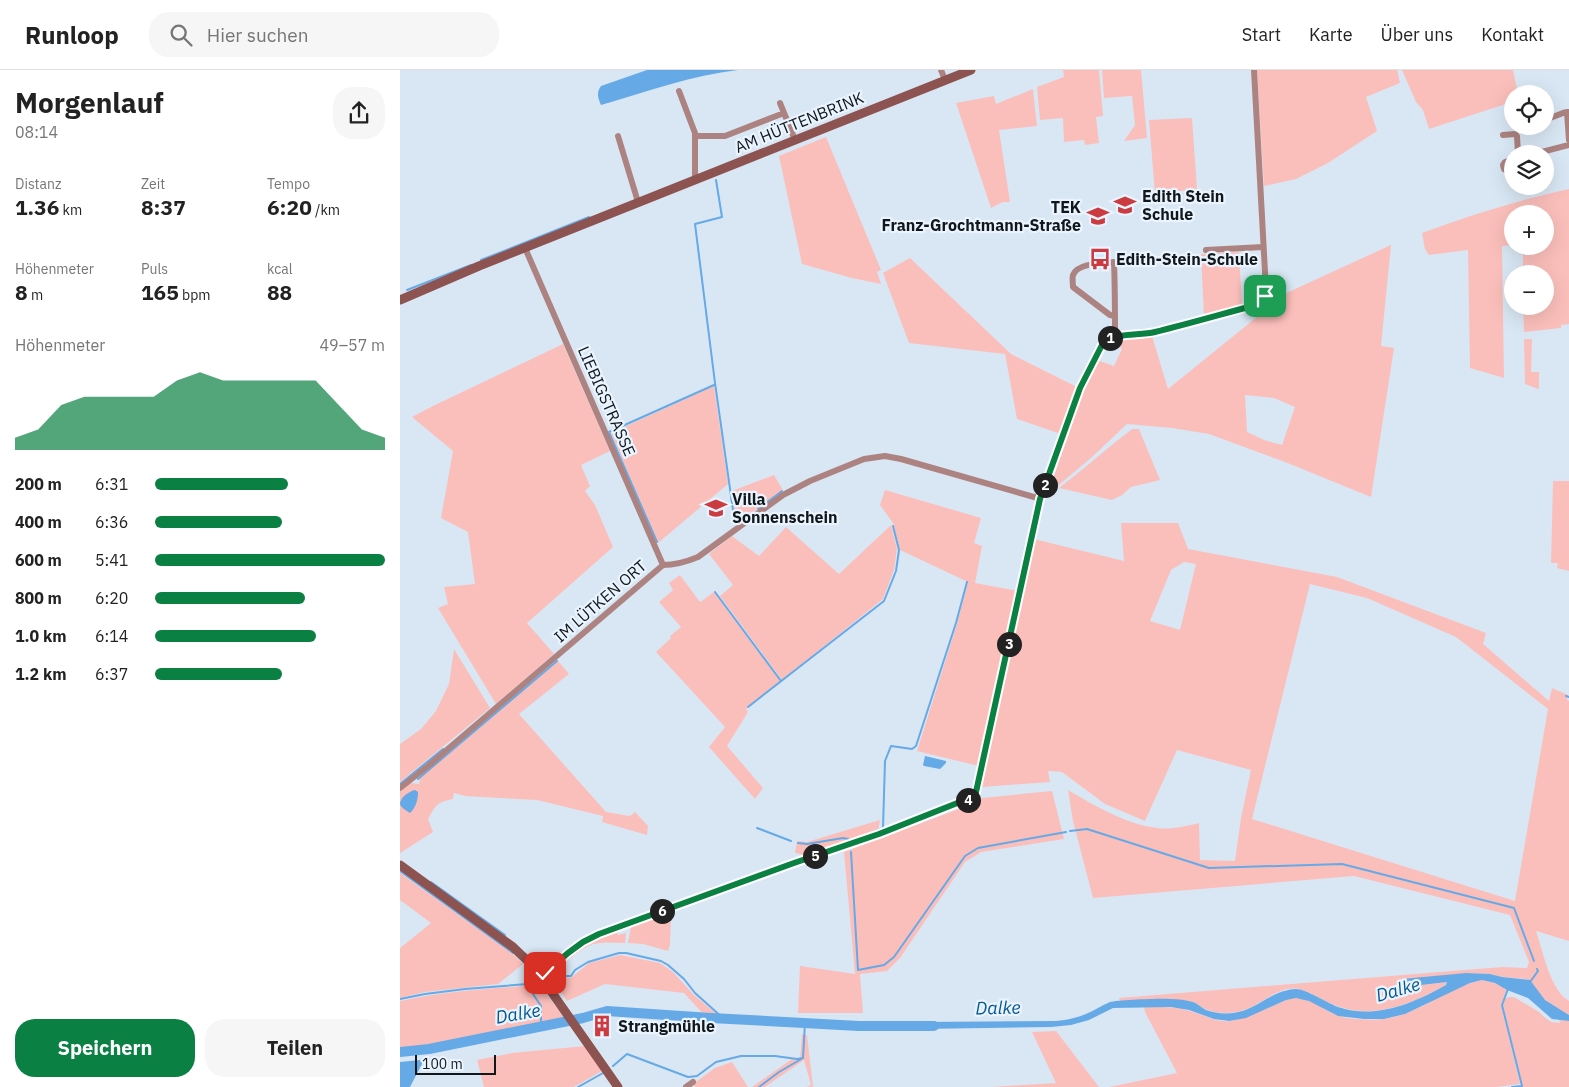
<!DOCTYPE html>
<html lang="de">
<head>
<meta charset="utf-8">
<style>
  :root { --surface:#fff; --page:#f6f6f6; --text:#222; --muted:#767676; --line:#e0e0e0; --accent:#0b8043 }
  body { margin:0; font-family:"IBM Plex Sans",sans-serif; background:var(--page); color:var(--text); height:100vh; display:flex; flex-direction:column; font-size:19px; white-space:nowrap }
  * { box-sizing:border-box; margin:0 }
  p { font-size:16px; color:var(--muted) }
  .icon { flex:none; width:28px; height:28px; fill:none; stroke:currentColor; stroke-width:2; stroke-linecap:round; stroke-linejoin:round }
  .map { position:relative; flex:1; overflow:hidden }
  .panel { display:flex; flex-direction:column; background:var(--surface); width:400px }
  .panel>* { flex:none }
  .fabs { position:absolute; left:1104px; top:15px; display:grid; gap:10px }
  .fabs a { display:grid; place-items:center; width:50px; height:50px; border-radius:50%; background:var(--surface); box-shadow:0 5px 20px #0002; font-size:25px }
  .scale { position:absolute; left:15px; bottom:12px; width:81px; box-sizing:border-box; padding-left:5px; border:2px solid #12171b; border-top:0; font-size:14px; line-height:18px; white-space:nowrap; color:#12171b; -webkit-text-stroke:4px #e9f4fe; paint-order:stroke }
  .pin { position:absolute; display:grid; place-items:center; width:42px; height:42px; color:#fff; margin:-21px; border-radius:10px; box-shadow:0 2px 8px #0006 }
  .km { position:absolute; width:25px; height:25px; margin:-12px; border-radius:50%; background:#222; color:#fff; font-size:14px; line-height:25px; text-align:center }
  .round { display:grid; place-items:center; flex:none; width:52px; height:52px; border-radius:20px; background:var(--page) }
  .headline { display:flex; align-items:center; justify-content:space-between; height:85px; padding:0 15px }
  h1 { font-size:28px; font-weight:700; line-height:38px }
  .stats { display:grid; grid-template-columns:repeat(3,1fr); gap:8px; height:85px; padding:5px 15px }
  .stats div { display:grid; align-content:center }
  .stats b { font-size:21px; font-weight:700 }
  .stats small { font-size:14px; font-weight:400 }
  .stats p { font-size:14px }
  .chart { height:140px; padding:10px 15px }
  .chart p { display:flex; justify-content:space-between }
  .chart svg { width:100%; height:90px; margin-top:5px; fill:var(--accent); opacity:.7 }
  .action { display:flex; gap:10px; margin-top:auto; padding:10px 15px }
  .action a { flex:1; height:58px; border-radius:20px; background:var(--accent); color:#fff; font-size:20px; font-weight:700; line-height:58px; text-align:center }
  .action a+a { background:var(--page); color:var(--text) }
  ul { padding:0 15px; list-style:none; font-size:16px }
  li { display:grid; grid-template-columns:80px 60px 1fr; align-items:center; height:38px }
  li i { height:12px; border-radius:6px; background:var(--accent) }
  header { display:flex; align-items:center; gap:30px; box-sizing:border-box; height:70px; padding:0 25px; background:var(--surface); border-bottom:1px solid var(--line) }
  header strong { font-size:24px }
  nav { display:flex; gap:28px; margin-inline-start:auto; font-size:18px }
  .search { width:350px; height:45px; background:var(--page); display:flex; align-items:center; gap:12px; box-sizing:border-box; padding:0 18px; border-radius:20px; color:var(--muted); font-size:19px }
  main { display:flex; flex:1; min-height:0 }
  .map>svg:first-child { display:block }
  .green { fill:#fbbfbb; fill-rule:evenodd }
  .water { fill:#65a9e7 }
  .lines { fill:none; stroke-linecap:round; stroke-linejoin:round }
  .stream { stroke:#65a9e7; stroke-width:2 }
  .river { stroke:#65a9e7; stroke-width:10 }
  .street { stroke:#ac8380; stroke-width:6 }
  .secondary { stroke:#8d5350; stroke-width:9 }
  .route-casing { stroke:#fff; stroke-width:10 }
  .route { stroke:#0b8043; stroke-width:6 }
  .labels { text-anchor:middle; stroke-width:4.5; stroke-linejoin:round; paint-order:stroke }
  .street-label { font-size:16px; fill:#12171b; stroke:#e9f4fe }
  .poi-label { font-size:16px; font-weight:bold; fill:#12171b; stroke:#e9f4fe; text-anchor:start }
  .water-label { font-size:18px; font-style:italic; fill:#065790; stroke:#e9f4fe }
</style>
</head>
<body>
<header>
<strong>Runloop</strong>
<div class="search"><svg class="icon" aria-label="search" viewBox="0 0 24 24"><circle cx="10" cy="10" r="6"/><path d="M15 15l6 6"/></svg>Hier suchen</div>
<nav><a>Start</a><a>Karte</a><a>Über uns</a><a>Kontakt</a></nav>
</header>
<main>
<section class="panel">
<div class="headline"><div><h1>Morgenlauf</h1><p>08:14</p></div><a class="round"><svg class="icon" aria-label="share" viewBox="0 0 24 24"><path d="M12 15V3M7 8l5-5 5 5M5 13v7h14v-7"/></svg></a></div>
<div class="stats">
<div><p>Distanz</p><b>1.36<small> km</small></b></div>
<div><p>Zeit</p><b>8:37</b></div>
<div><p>Tempo</p><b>6:20<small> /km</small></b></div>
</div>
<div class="stats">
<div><p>Höhenmeter</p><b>8<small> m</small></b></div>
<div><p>Puls</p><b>165<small> bpm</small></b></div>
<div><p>kcal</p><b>88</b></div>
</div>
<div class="chart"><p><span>Höhenmeter</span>49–57 m</p>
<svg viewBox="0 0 160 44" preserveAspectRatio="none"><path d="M0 44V38L10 34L20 22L30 18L40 18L50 18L60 18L70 10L80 6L90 10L100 10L110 10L120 10L130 10L140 22L150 34L160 38V44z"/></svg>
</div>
<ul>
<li><b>200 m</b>6:31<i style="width:58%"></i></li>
<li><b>400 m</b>6:36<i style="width:55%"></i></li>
<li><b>600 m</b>5:41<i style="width:100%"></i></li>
<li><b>800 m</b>6:20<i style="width:65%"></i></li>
<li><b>1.0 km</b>6:14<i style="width:70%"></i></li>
<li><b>1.2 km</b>6:37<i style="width:55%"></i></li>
</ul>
<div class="action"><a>Speichern</a><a>Teilen</a></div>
</section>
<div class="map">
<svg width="1169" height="1017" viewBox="0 0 1169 1017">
  <rect width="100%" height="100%" fill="#d9e7f4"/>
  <path class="green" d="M663 0H699L703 46 696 47 699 73 685 75 684 70 664 72 663 48 640 50 637 17 664 7Z
    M702 0H741L747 68 724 71 735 55 732 26 704 28Z
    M857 0H997L1000 13 966 27 977 61 928 93 896 109 864 116Z
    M1002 0H1113L1118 24H1112V32L1029 59 1023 40 1016 32Z
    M633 19 637 56 599 60 610 132H603L591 138 556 33 594 26 596 34Z
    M792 48 797 119 755 124 749 50Z
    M426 67 481 200 477 202 481 214 452 208 402 194 379 86Z
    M1169 119V254L1161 255V258L1124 262 1123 236H1145V204H1123V176H1145V144H1112V175L1102 176 1104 308 1070 298 1068 180 1029 185 1025 179 1022 163C1070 145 1119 130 1169 119Z
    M991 175 981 276 994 278 971 427 885 392 809 364 772 358 727 354 691 388 655 418 650 417 685 317 697 290 714 296 722 279 715 271 752 266 768 319 868 238 867 232ZM845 325 874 328 895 337 882 375 864 370 847 362Z
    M839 182 842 236 804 247 801 184Z
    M510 188 611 284 677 317 661 364 617 349 605 284 509 273 483 203Z
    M1124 269H1132L1131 302H1139V318L1138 319 1125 314Z
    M163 274 210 381 181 395 190 416 185 421 195 435 213 477 127 553 154 584 96 634 38 538 48 534 44 517 75 514 68 462 41 448 53 381 12 347 35 335Z
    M314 316 328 414 258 473 211 363Z
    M732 359H739L760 410 731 417 722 425 712 430 659 418C684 399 707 378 732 359Z
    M374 405 383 420 338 453V446H335L332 421Z
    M1153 411H1169V501L1157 498 1158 493H1151Z
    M485 420 581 448 574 473 582 476 575 513 618 521 579 696 517 681 557 554 568 512 500 480 493 453 480 435Z
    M721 453H778L788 479 937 507 1086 563 1083 574 1149 631 1152 618 1168 625 1167 630 1169 631V871L1136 861C1143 881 1150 920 1169 931V945L1145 930 1126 909 1102 907 1090 904 1066 903 1004 917 1047 912 1046 915C1014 933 974 950 937 936 925 932 911 922 899 919 875 915 858 940 835 942 826 944 814 943 805 939 801 937 797 933 792 932 768 927 744 930 720 931L719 928 1102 897 1127 898 1129 892 1110 845 954 806 693 828 673 751 668 720C695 736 726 754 757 758 771 760 786 756 799 753L800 790 835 791 841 748 851 700 777 680 745 751 705 734 662 702 648 701 650 712 582 717 634 469 724 491ZM784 492 796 494 780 560 750 551 771 500ZM910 514 967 528 1056 567 1148 639 1115 831 852 749Z
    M491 455 497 479 494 500 483 529 382 610 320 526 333 515 309 484 332 466 359 486 386 457 439 504Z
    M280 505 300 532 314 522 380 611 346 639 348 642 327 676 363 718 355 729 309 677 325 657 256 582 271 568 270 566 281 557 259 532 273 520 269 513Z
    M54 579 90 638 0 712V674L21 659 36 641 49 614Z
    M158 591 169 604 119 644 206 742 230 746 235 742 248 756 247 765 202 752 203 746 137 730 65 726 54 723 53 729C37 732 36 735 28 749L33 762 0 783V721L11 713 19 714 20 708Z
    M652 721 664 769 581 782 565 792 500 888 487 901 460 904 463 943H398L400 896 455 904 444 782 564 737 582 728Z
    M480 750 478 761 401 787V784L395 783 397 771 407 772Z
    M0 803 114 885 123 894 98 914 25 922 0 928V878L31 853 0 830Z
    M271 842 270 875 268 881 243 874 228 873 231 856Z
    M217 861 218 865 226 863 225 873C213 873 199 871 188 876 182 879 176 884 171 888L169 885 185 874Z
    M220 885 260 893 273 902 294 925 319 946H305L284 923 205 914 167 931 153 911 172 907 189 893Z
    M1082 910 1095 913 1107 920 1101 934 1120 1014 1096 1017H709L777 1003 745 942 744 937C760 937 775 936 790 941 802 944 817 953 830 951 841 949 866 939 877 934 883 932 888 928 895 928 910 927 924 941 937 945 949 950 970 950 983 949 1019 945 1047 917 1082 910Z
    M140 915 164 948 27 976 0 980V931C46 921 93 918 140 915Z
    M1109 927H1114L1139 942 1143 946 1151 952 1160 953 1159 950 1169 951V1017H1118L1122 1016 1103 935 1104 929Z
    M656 961 699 1017H591L656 1013 632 962Z
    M402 964 407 965 413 1017H407L411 1015 404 990 365 1017H352L392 989H400Z
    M185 976 202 1001 174 1017H84L77 990 112 983Z
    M332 992 348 1017H295L293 1014 315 998Z"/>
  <path class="water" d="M247 0H338C293 5 246 22 201 35 198 28 196 23 201 16Z
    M525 686 546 691V693L540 699 524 696 523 695Z
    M15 720 18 722C18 729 16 738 10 743 7 741 1 738 0 734 0 727 10 721 15 720Z
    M1066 903 1090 904 1102 907 1130 910 1145 930 1169 945V951L1152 949 1128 928 1107 920 1095 913 1082 910 1070 913 1005 944 984 949H964L938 946 909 931 896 928 886 930 846 948 829 951 814 949 789 940 771 937 713 938 689 950 671 955 651 957 522 959 521 952 656 951C667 950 676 948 686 944 694 941 702 935 710 932 718 930 761 928 771 929 778 929 786 930 793 932 798 934 802 938 806 940 814 943 824 944 833 943 856 941 871 920 896 919 906 919 927 933 938 937 975 950 1014 933 1046 915L1047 912 1004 917 1002 909Z
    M20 990 23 992 10 1017H0V992Z"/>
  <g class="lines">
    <path class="stream" d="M316 110 322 147 295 154 315 313 334 447
      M81 190 189 147
      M7 220 71 195
      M358 439 382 421
      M257 472 209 362 314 315
      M315 522 381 611
      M1166 626 1169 627
      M348 637 484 531 496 501 499 480 493 456
      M18 709 157 591
      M0 714 43 679
      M357 758 391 771
      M670 761 687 759 809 798 942 794 1114 838 1134 891
      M461 767 483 758 485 691 491 676 512 679 516 676 556 553 567 512
      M398 773 407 774 443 768 448 769 450 771
      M451 782 458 900 484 895 494 887 565 786 578 778 666 762
      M0 801 113 883
      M31 812 105 865
      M148 911 160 906H171L175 900 188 892 219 883H226L261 891 268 895 284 909 295 923 324 949
      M1130 912 1138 901 1137 899
      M132 914 133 924 141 936V956
      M1108 919 1102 935 1122 1016 1112 1017
      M0 929 25 924 65 919 141 913
      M213 996 227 984 288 1007 297 1006 316 992 341 986H375L397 989 403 988 405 953
      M178 1017 203 1003
      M359 1017 379 1002 403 988"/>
    <path class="river" d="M0 982 29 979 183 948 207 941 311 948 459 956H534"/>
    <path class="street" d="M541 0 545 10
      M279 21 295 63V106L297 109
      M380 33 395 70
      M1169 42H1167L1169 70
      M1145 50 1163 43 1167 42
      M1103 65 1115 64 1117 66 1118 84
      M218 66 238 132
      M295 66H325L384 43
      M1134 84 1169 75
      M1112 96 1111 93 1108 91 1105 92 1103 95 1104 99 1107 101 1111 100 1112 97
      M125 178 263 495
      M806 180 863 177
      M715 267C715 242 715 217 714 192 704 193 677 193 673 205 672 208 673 214 673 217L710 245 715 246
      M0 718 28 696 263 495C276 495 286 492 298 487L383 425 410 411 464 389 485 386 501 389 641 429
      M141 905 183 872 199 864 394 793 479 764 564 732 570 728 576 722 641 429 680 318 703 273C717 262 738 266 755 262 789 254 822 244 856 235 862 232 864 228 866 220L854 0
      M286 1017 293 1012"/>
    <path class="secondary" d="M0 230 79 196 571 0
      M0 795 113 877 134 897 218 1017"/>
  </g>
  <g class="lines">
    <g class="route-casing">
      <path id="route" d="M145 903 168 883 183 872 199 864 394 793 479 764 570 728 576 722 640 429 680 318 703 273C717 262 738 266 755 262 788 254 822 244 856 235L863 230 865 226"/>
    </g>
    <use href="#route" class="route"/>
  </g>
  <defs>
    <g id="school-bare" transform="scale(1.725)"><path d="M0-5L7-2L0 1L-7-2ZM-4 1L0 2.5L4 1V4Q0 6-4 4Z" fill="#cb3b40" stroke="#e9f4fe" stroke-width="2.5" paint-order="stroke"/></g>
    <g id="bus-bare" transform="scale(1.725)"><path d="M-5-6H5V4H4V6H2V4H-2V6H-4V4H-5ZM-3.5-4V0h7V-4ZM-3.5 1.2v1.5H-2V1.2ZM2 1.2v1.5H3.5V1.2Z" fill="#cb3b40" stroke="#e9f4fe" stroke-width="2.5" paint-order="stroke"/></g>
    <g id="building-bare" transform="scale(1.725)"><path d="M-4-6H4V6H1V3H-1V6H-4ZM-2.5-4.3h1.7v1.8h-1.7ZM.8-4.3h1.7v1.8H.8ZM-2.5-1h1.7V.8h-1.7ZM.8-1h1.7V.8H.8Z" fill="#cb3b40" stroke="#e9f4fe" stroke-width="2.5" paint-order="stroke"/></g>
  </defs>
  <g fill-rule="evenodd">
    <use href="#school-bare" x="725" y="135"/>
    <use href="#school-bare" x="698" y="146"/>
    <use href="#bus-bare" x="700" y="189"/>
    <use href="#school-bare" x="316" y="438"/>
    <use href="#building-bare" x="202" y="956"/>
  </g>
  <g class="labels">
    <g class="street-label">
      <text transform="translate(399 52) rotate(-22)" y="6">AM HÜTTENBRINK</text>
      <text transform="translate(207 331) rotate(66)" y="6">LIEBIGSTRASSE</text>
      <text transform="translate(200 531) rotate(-41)" y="6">IM LÜTKEN ORT</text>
    </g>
    <g class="poi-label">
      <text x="742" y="132">Edith Stein<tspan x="742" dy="18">Schule</tspan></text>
      <text x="681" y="143" text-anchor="end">TEK<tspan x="681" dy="18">Franz-Grochtmann-Straße</tspan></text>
      <text x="716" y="195">Edith-Stein-Schule</text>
      <text x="332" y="435">Villa<tspan x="332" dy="18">Sonnenschein</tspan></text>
      <text x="218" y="962">Strangmühle</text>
    </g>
    <g class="water-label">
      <text transform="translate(998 920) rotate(-16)" y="6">Dalke</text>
      <text transform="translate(598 938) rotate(-1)" y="6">Dalke</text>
      <text transform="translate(118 944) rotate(-10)" y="6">Dalke</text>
    </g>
  </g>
</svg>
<div class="fabs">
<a><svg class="icon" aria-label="locate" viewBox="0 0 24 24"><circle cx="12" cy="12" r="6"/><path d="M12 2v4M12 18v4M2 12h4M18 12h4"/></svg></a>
<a><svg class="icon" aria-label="layers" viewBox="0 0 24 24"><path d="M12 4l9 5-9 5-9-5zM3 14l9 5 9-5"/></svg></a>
<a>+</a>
<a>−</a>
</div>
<div class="scale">100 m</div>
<div class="pin" style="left:865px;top:226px;background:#1e9e55"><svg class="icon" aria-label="arrive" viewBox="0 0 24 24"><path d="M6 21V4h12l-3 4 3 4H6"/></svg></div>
<div class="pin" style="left:145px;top:903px;background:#d93025"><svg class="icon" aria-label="check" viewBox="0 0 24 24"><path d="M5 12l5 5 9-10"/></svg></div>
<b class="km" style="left:710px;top:268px">1</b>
<b class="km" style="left:645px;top:415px">2</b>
<b class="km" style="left:609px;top:574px">3</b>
<b class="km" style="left:568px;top:730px">4</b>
<b class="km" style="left:415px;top:786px">5</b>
<b class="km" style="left:262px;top:841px">6</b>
</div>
</main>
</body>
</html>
